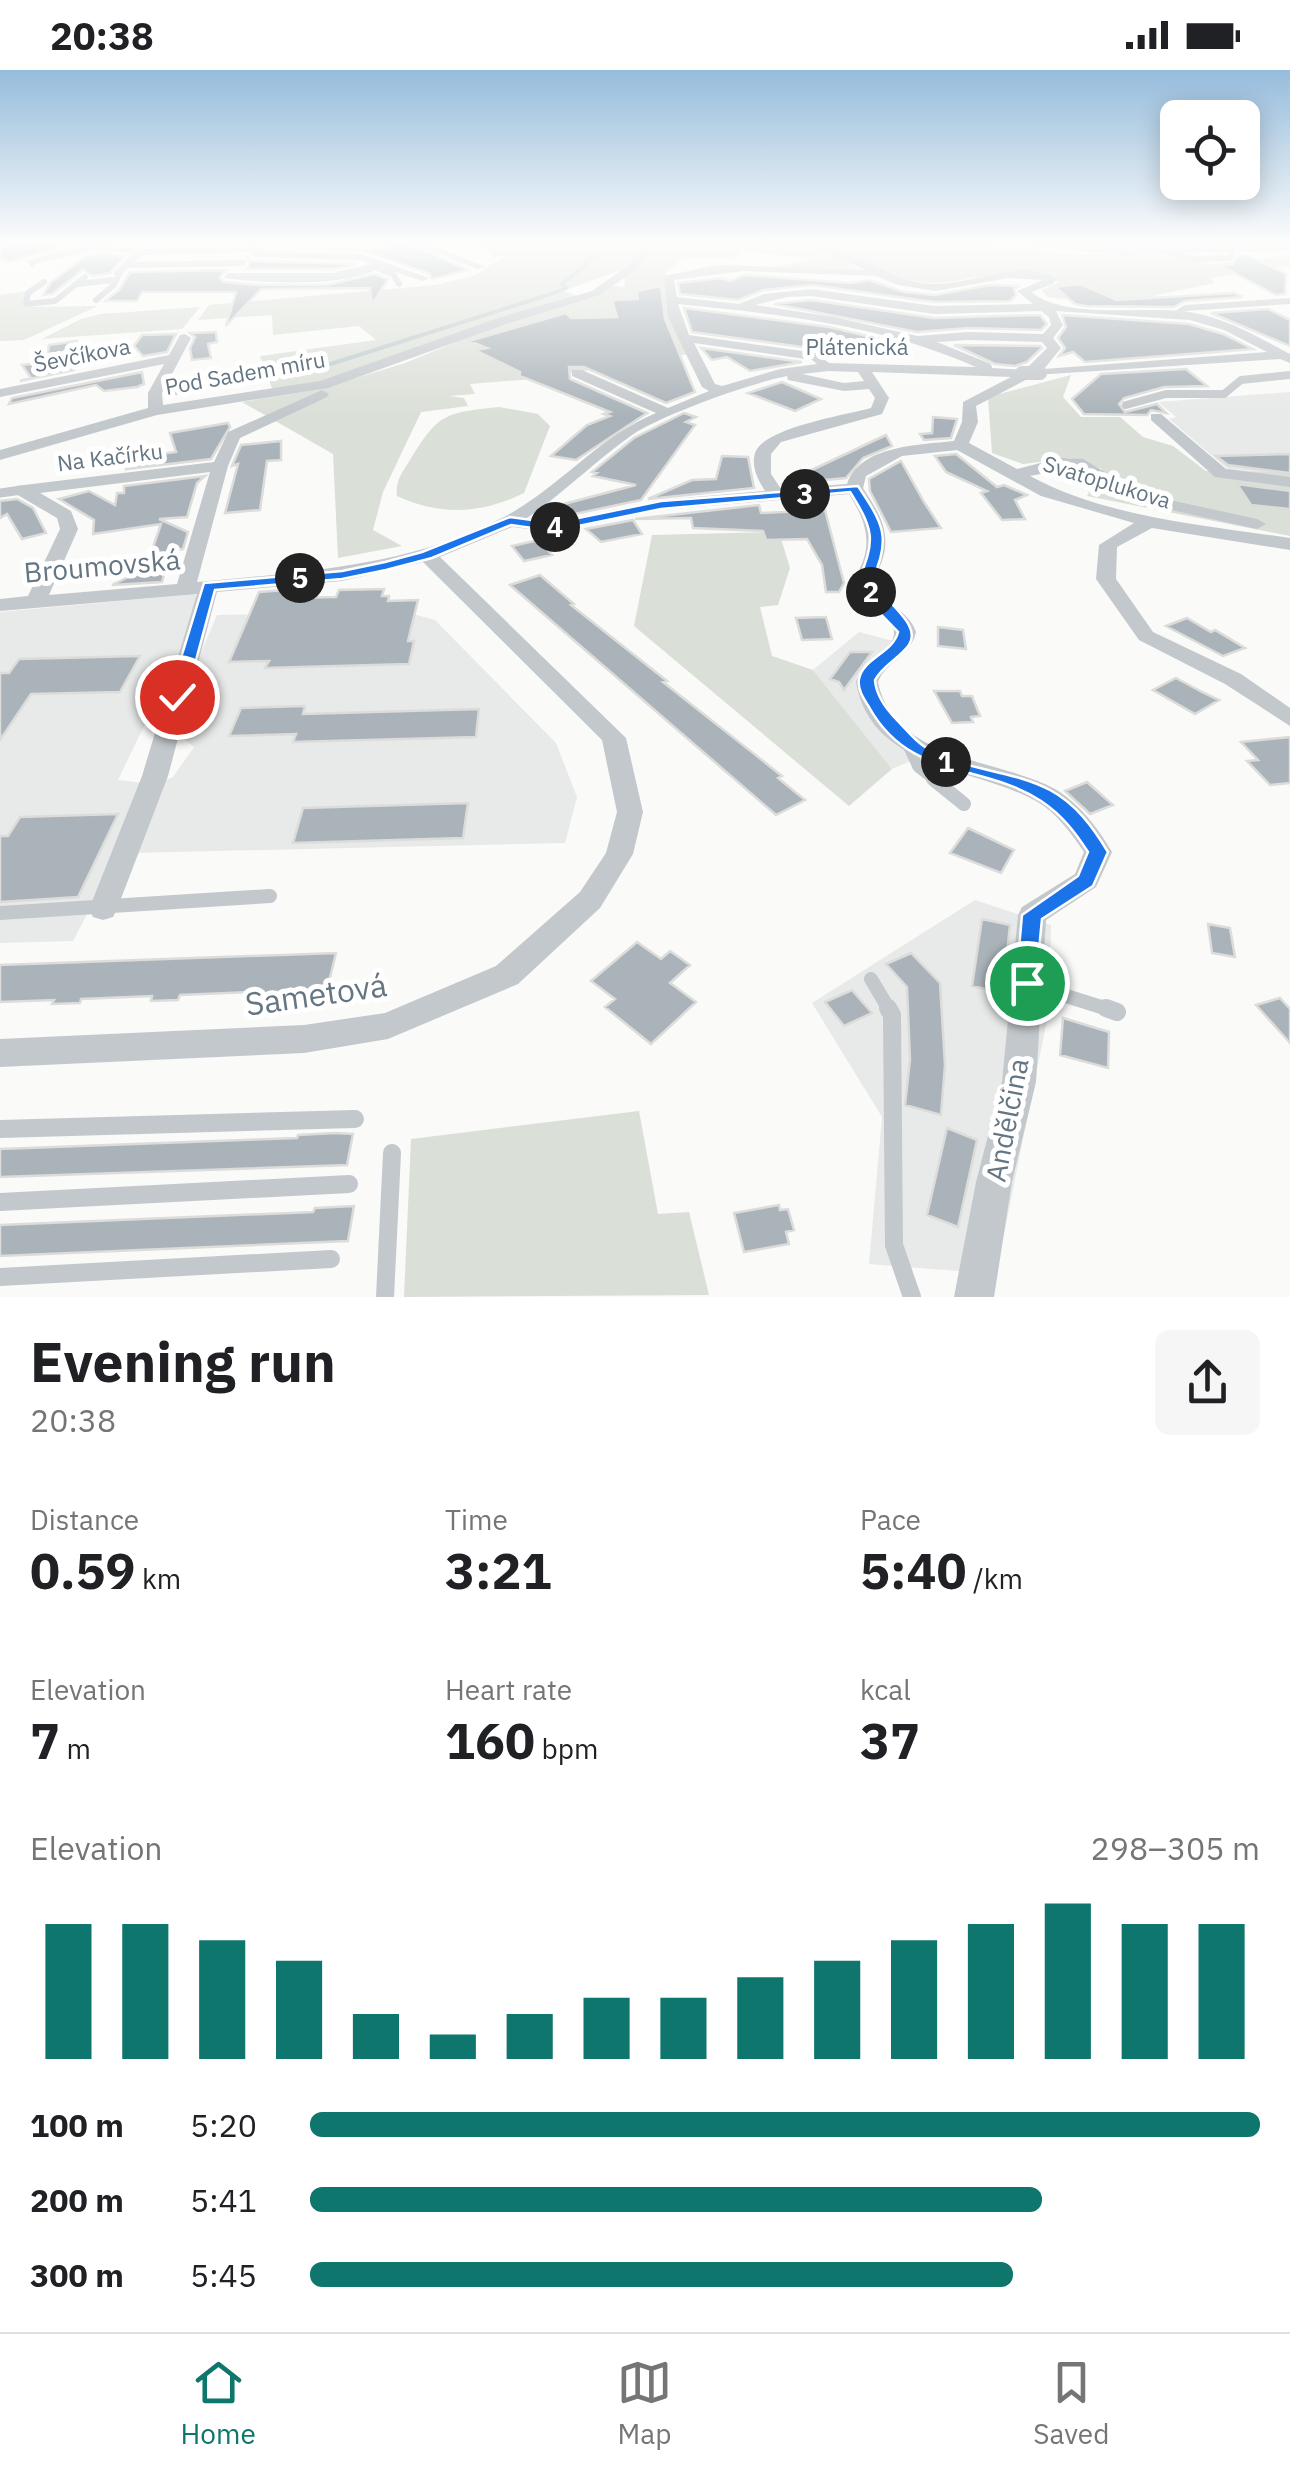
<!DOCTYPE html>
<html lang="en">
<head>
<meta charset="utf-8">
<style>
  :root { --surface:#fff; --page:#f6f6f6; --text:#202124; --muted:#757577; --line:#e0e0e0; --accent:#0f766e }
  body { margin:0; font-family:"IBM Plex Sans",sans-serif; background:var(--page); color:var(--text); height:100vh; display:flex; flex-direction:column; font-size:38px; white-space:nowrap }
  * { box-sizing:border-box; margin:0 }
  p { font-size:32px; color:var(--muted) }
  .icon { flex:none; width:55px; height:55px; fill:none; stroke:currentColor; stroke-width:2; stroke-linecap:round; stroke-linejoin:round }
  .map { position:relative; height:1227px; overflow:hidden }
  .details { display:flex; flex-direction:column; background:var(--surface); flex:1 }
  .details>* { flex:none }
  .buttons { position:absolute; left:1160px; top:30px; display:grid; gap:20px }
  .buttons a { display:grid; place-items:center; width:100px; height:100px; border-radius:15px; background:var(--surface); box-shadow:0 5px 25px #0003; font-size:50px }
  .pin { position:absolute; display:grid; place-items:center; width:85px; height:85px; color:#fff; margin:-42px; border:5px solid #fff; border-radius:50%; box-shadow:0 2px 10px #0007 }
  .km { position:absolute; width:50px; height:50px; margin:-25px; border-radius:50%; background:#222; color:#fff; font-size:28px; line-height:50px; text-align:center }
  .round { display:grid; place-items:center; flex:none; width:105px; height:105px; border-radius:15px; background:var(--page) }
  .head { display:flex; align-items:center; justify-content:space-between; height:170px; padding:0 30px }
  h1 { font-size:55px; font-weight:700; line-height:75px }
  .figures { display:grid; grid-template-columns:repeat(3,1fr); gap:15px; height:170px; padding:10px 30px }
  .figures div { display:grid; align-content:center }
  .figures b { font-size:50px; font-weight:700 }
  .figures small { font-size:28px; font-weight:400 }
  .figures p { font-size:28px }
  .chart { height:280px; padding:20px 30px }
  .chart p { display:flex; justify-content:space-between }
  .chart svg { width:100%; height:180px; margin-top:10px; stroke:var(--accent); stroke-width:6 }
  ul { padding:0 30px; list-style:none; font-size:32px }
  li { display:grid; grid-template-columns:160px 120px 1fr; align-items:center; height:75px }
  li i { height:25px; border-radius:12px; background:var(--accent) }
  .status { display:flex; justify-content:space-between; align-items:center; height:70px; padding:0 50px; background:var(--surface); direction:ltr }
  .status svg { height:28px; fill:currentColor }
  .tab-bar { display:flex; justify-content:space-around; align-items:center; height:140px; border-top:2px solid var(--line); background:var(--surface); font-size:28px; color:var(--muted) }
  .tab-bar a { display:grid; justify-items:center; gap:5px }
  .tab-bar .on { color:var(--accent) }
  .map>svg:first-child { display:block }
  .built { fill:#e8e9e9 }
  .green { fill:#dadfd7 }
  .lines { fill:none; stroke-linecap:round; stroke-linejoin:round }
  .stream { stroke:#bbc7cb; stroke-width:4 }
  .building { fill:#aab3b9; stroke:#dcdcda; stroke-width:2.5 }
  .service-far5 { stroke:#c3c8cc; stroke-width:6 }
  .service-far4 { stroke:#c3c8cc; stroke-width:8 }
  .service-far3 { stroke:#c3c8cc; stroke-width:9 }
  .service-far2 { stroke:#c3c8cc; stroke-width:11 }
  .service-far1 { stroke:#c3c8cc; stroke-width:14 }
  .service { stroke:#c3c8cc; stroke-width:18 }
  .minor { fill:#c3c8cc; fill-rule:evenodd }
  .tertiary { fill:#c3c8cc; fill-rule:evenodd }
  .minor-bridge { stroke:#c3c8cc; stroke-width:14 }
  .route { fill:#1a73e8; stroke:#fff; stroke-width:2.5 }
  .labels { text-anchor:middle; stroke-width:10; stroke-linejoin:round; paint-order:stroke }
  .far-street-label { font-size:22px; fill:#657683; stroke:#fff }
  .street-label { font-size:28px; fill:#657683; stroke:#fff }
  .near-street-label { font-size:32px; fill:#657683; stroke:#fff }
</style>
</head>
<body>
<div class="status"><b>20:38</b><svg viewBox="0 0 49 12"><path d="M0 12V9h3v3zM5 12V6h3v6zM10 12V3h3v9zM15 12V0h3v12zM26 1h20v11H26zM47 4h2v5h-2z"/></svg></div>
<div class="map">
<svg width="1290" height="1227" viewBox="0 0 1290 1227">
  <rect width="100%" height="100%" fill="#fafaf8"/>
  <path class="built" d="M1290 322V403L1231 402 1169 349 1176 347 1158 332Z
    M195 524 202 536 118 710 143 713 100 820 73 871 0 873V542Z
    M402 541 435 550 556 673 577 727 565 773 130 783 161 712 173 707 194 677 181 667 188 633 205 630 208 618 197 619 207 601 197 592 217 545Z
    M859 562 893 571 861 607 918 688 892 699 813 600Z
    M975 830 1051 855 1049 940 996 1204 869 1194 882 1047 812 933Z"/>
  <path class="green" d="M490 174H804L822 178 861 201 772 198 814 189 745 181 738 187 682 189 666 202 667 225 688 284 533 309 470 314 475 324 449 326 464 328 468 336 421 342 383 422 373 460 402 476 338 488 333 384 242 332 320 319 405 293 507 251 588 227 610 215 625 217 624 199 563 221 578 226 318 313 273 321 260 286 376 270 359 256 273 265 272 245 198 250 209 235 436 215 473 206 505 186Z
    M819 174H980L1075 184 1165 185 1212 195 1290 185V196L1210 208 1215 213 1157 225 1147 236H1133L1047 227 1042 220 1059 212C1021 189 971 214 929 213 889 211 857 183 819 174Z
    M28 221 24 237 98 236 24 270 0 271V225Z
    M200 237 182 259 42 269 81 249 101 244Z
    M1071 305 1063 327 1081 347H1120L1143 367 1173 376 1206 401 1290 402V466L1087 426 1102 399 1071 388 1023 394 992 383 988 327Z
    M499 337 538 344 550 356 524 423C482 444 440 446 397 426 395 411 402 403 410 390 439 343 444 343 499 337Z
    M779 462 790 498 778 535 760 537 772 586 813 600 892 699 849 736 634 556 652 465Z
    M639 1041 658 1144 689 1142 709 1225 404 1227 411 1069Z"/>
  <g class="lines">
    <path class="stream" d="M169 324 321 297 554 223 566 218 562 214 591 190 593 174"/>
  </g>
  <path class="building" d="M0 174H56L57 178 9 192 0 189Z
    M387 174H410L468 200 432 209 430 204 362 180 282 178 387 179Z
    M105 183 124 187 110 203 92 206 83 200 52 224 43 225 51 212 86 186Z
    M1238 185 1250 186 1286 204 1285 224 1276 225 1219 195 1233 194Z
    M247 188 254 191 356 194 333 199H246L250 194Z
    M226 200 220 208 224 212 259 215H327L374 204 388 209 372 235 370 218 261 219 226 256 236 222H142L137 231H105L119 220 130 202Z
    M744 205 851 213 869 210 904 222 935 225 990 215 1020 216 1014 219 1016 225 1010 231 934 232 812 215 764 220 738 230 680 224 678 213 720 208 730 211Z
    M1080 214 1117 230 1234 223 1243 227 1185 231 1174 237 1086 236 1075 234 1055 217Z
    M661 216 665 249 695 322 666 333 584 297H569L570 309 647 343 576 390 551 386 587 355 610 346 604 344 610 342 520 306V302L475 280 487 278 469 271 566 243 571 248 617 247 612 230 638 229 637 221Z
    M811 230 934 248 1040 245 1047 254 1041 260 968 258 917 262 774 234Z
    M684 238 829 257 905 275 828 288 817 279 692 262Z
    M1268 239 1290 250V276L1211 243Z
    M1062 245 1189 254 1223 264 1253 279 1085 292 1073 282 1059 286 1065 278 1058 268 1066 257Z
    M216 262 217 272 208 274 211 288 192 290 190 278 195 267 190 263Z
    M176 264 167 282 143 286 134 276 142 265Z
    M77 271 74 300 20 311 31 308 22 295 47 292 49 275Z
    M954 275 1040 276 1042 278 1027 292 1015 296 995 294Z
    M701 278 802 292 750 301 727 287 712 290Z
    M1186 299 1207 316 1164 317 1124 328 1119 334 1125 342 1157 334 1166 343 1151 340 1147 345 1084 344 1072 329 1101 304Z
    M142 302 144 314 137 317 104 321 96 315 9 334 12 328Z
    M782 312 821 329 795 341 748 323Z
    M684 343 696 347 686 352 695 355 641 430 570 445 560 435 636 415 593 406 597 403 592 402 634 368Z
    M933 347 957 349 951 368 924 370 920 364 932 363Z
    M228 353 230 357 211 389 126 399 127 388 176 382 170 363Z
    M886 365 892 376 863 388 846 408 782 414Z
    M281 371V390L267 391 260 440 225 443 238 394 232 396 241 375Z
    M956 384 997 417 1004 415 1027 425 1015 430 1025 449 1002 450 981 423 987 421 946 402 935 386Z
    M1290 384V403L1228 395 1216 386Z
    M722 386 748 387 754 418 648 429 692 410 716 409Z
    M901 391 924 432 941 458 891 462 870 421 869 409Z
    M205 406 197 413 187 447 159 449 188 462 183 479 171 480 162 512 112 515 146 498 161 454 93 464 94 450 59 429 89 421 115 435 117 423H124V416Z
    M1237 414 1290 421V439L1251 435Z
    M17 429 33 438 46 463 22 469 7 444 0 448V431Z
    M759 435 761 443 825 440 844 513 839 522H826L822 495 807 469 766 470 763 461 693 458 691 448 635 449Z
    M633 450 642 464 601 472 586 459Z
    M539 470 552 485 524 491 512 476Z
    M540 505 574 534 571 535 667 611 663 612 782 706 778 708 805 730 776 745 510 515Z
    M299 519 295 528 336 527 339 520 384 519 382 526H389L388 531 418 530 408 571H414L409 594 265 598 269 591 229 592 259 522Z
    M826 547 832 569 802 570 796 548Z
    M1187 548 1211 562 1215 560 1245 578 1223 586 1166 556Z
    M938 557 963 560 966 579 938 576Z
    M850 582H872L844 620 839 612 830 609Z
    M140 586 120 622 31 624 0 670V603H9L19 589Z
    M1176 608 1202 622 1219 630 1195 644 1153 620Z
    M934 621H960L962 626H972L980 646 971 647 973 652 952 653Z
    M305 636 303 644 479 639 476 667 293 672 296 664 229 666 241 638Z
    M1290 667V713L1270 715 1247 691 1258 690 1241 672Z
    M1087 712 1113 735 1090 744 1065 721Z
    M468 733 463 768 293 773 303 738Z
    M118 744 78 827 0 832V766H8L20 747Z
    M968 758 1014 780 1001 803 950 783Z
    M982 849 1010 855 1003 923 972 916Z
    M1208 854 1230 858 1235 887 1212 883Z
    M637 872 661 889 670 881 690 895 670 913 696 932 651 974 605 937 615 929 591 911Z
    M336 883 327 920 277 922 276 926 248 927 249 922 180 925 178 930 151 931 152 926 81 929 80 933 52 934 54 930 0 932V895Z
    M911 883 940 913 945 995 941 1045 905 1035 910 990 907 917 886 894Z
    M852 920 872 943 844 956 825 932Z
    M1280 928 1290 939V973L1256 935Z
    M1063 948 1109 962 1108 998 1060 985Z
    M947 1058 977 1070 958 1157 927 1145Z
    M335 1063 353 1064 347 1095 0 1107V1079L297 1068 298 1065Z
    M779 1135 780 1140 788 1139 794 1160 786 1162 789 1174 744 1182 734 1143Z
    M354 1136 348 1171 0 1186V1155L313 1142 315 1138Z"/>
  <g class="lines">
    <path class="service-far5" d="M1166 181 1194 189 1230 188 1233 178
      M128 195 243 193
      M377 198 393 204 399 214
      M44 212 28 223 26 234 55 231 85 207
      M78 214 113 210
      M96 230 114 215 119 204
      M1176 244 1185 238 1290 231"/>
    <path class="service-far4" d="M1126 335 1166 324H1224L1241 310 1290 305"/>
    <path class="service-far3" d="M0 423 22 420"/>
    <path class="service-far2" d="M906 671 918 697 937 712"/>
    <path class="service-far1" d="M933 709 964 734
      M0 843 270 826
      M871 909 890 941
      M1031 915 1114 941"/>
    <path class="service" d="M888 938 892 945 894 1175 912 1227
      M1106 938 1117 942
      M0 1059 355 1049
      M0 1132 349 1114
      M0 1207 331 1189
      M385 1227 392 1083"/>
    <path class="minor" d="M86 174 139 179 260 176 264 181 361 184 429 208 423 211 380 197C349 218 261 213 224 208L228 203H333L371 194 360 190 254 187 250 182 142 185 119 207 113 204 132 184 101 179 37 193 33 198 26 191Z
      M414 174H429L486 197 477 199Z
      M477 174H489L504 185 495 187Z
      M644 174H654L638 198 600 225 509 253 328 318 157 345 0 390V380L148 338V323L164 294 0 327V319L169 285 180 265 185 264 191 268 162 323 163 335 320 311 501 247 592 221 630 194Z
      M807 174C853 174 887 213 933 214 974 215 1018 187 1057 209L1053 214 1031 222C1068 251 1145 235 1190 242 1226 248 1258 267 1290 284V293L1280 289 1035 305 976 336 978 352 969 373 1017 399 1060 388 1083 389 1142 424 1257 449 1266 454 1257 459 1130 431 1108 421 1076 397 1030 406C1108 448 1203 455 1290 468V480L1152 458 1117 477 1116 509 1153 562 1241 604 1290 638V656L1225 614 1139 570 1096 509 1099 475 1134 453 1041 426 957 380 902 386 866 406 863 418C876 438 890 458 884 484 882 494 875 503 877 514 883 535 909 540 916 562 911 586 886 591 878 612 894 691 998 688 1055 719 1079 733 1098 758 1112 782L1096 817 1046 850 1036 1012 1012 1112 994 1227H954L976 1112 1002 1012 1018 845 1022 837 1075 804 1084 782C1071 763 1057 743 1036 731 975 697 871 700 856 612 863 592 894 580 894 563 895 543 862 535 858 513 856 505 860 499 863 491 872 466 862 445 849 424L661 440 554 462 512 457 440 487 626 668 643 742 633 784 600 838 518 914 388 969 304 983 0 997V969L304 955 385 943 496 896 580 822 606 783 617 742 602 670 423 492 342 511 217 522 168 706 117 839 113 847 103 850 93 847 89 839 142 706 197 524 0 541V529L28 526 60 459 57 448 16 424V416L214 392 228 362 322 320 329 324 327 327 240 368 228 396 197 512C302 502 408 497 504 447 559 418 598 367 656 343L572 306V300H582L668 338 709 321 702 317 668 247 664 206 718 195 865 200ZM744 201 876 206 898 215 936 221 1008 208 1043 210 1017 221 1033 234 934 236 811 219 764 224 739 234 677 227 674 210ZM811 226 934 244 1041 241 1049 247 1051 255 1043 264 968 262 917 266 834 247 755 235 787 227ZM678 234C779 244 883 255 976 297L829 293 816 283 689 265ZM1056 241 1190 250 1224 260 1267 282 1044 299 1061 278 1053 268 1063 255ZM968 270 1042 272 1047 278 1025 300 992 298 991 294 937 272ZM694 273 812 290 817 294 780 299 722 316 715 314ZM829 301 858 302 864 311 844 313 802 304ZM872 302 1011 307 963 332 962 352 954 371C920 375 860 375 847 414L781 419 771 404V384L781 372 882 344 889 328ZM787 306 788 310 844 321 869 319 875 328 871 338C845 345 763 358 755 383 751 397 758 410 765 421L661 430 554 452 527 448C564 423 595 391 632 365 661 345 751 313 787 306ZM210 402 177 514 49 525 78 459 71 441 40 423Z
      M1151 344H1161L1226 399 1290 407V417L1215 407 1151 350Z"/>
    <path class="tertiary" d="M1005 174H1290V180L1124 185Z"/>
    <path class="minor-bridge" d="M1022 303H1040"/>
  </g>
  <linearGradient id="sky" x2="0" y2="1"><stop stop-color="#96bcdc"/><stop offset="0.5" stop-color="#fdfdfc"/><stop offset="1" stop-color="#fdfdfc" stop-opacity="0"/></linearGradient>
  <rect width="1290" height="346" fill="url(#sky)"/>
  <path class="route" d="M858 416C882 452 892 467 873 508 882 532 923 553 909 575 900 588 883 595 875 610 876 625 885 638 897 650 905 658 914 670 925 677 961 701 1011 699 1050 720 1076 734 1093 757 1108 782L1093 816 1042 849 1035 920H1019L1016 913 1022 845 1078 806 1088 782C1075 762 1062 745 1041 731 982 692 910 711 869 637 864 629 857 619 859 609 863 588 893 583 898 562L867 530 859 508C877 470 872 457 850 422L661 439 554 461 511 455 432 488 386 500 342 509 215 520 186 627 177 632 169 627 204 513 342 501 385 492 422 482 510 447 554 453 661 431Z"/>
  <g class="labels">
    <g class="far-street-label">
      <text x="857" y="285">Plátenická</text>
      <text transform="translate(82 285) rotate(-11)" y="8">Ševčíkova</text>
      <text transform="translate(245 303) rotate(-10)" y="8">Pod Sadem míru</text>
      <text transform="translate(110 387) rotate(-7)" y="8">Na Kačírku</text>
      <text transform="translate(1107 412) rotate(17)" y="8">Svatoplukova</text>
    </g>
    <g class="street-label">
      <text transform="translate(102 496) rotate(-5)" y="10">Broumovská</text>
      <text transform="translate(1007 1050) rotate(-79)" y="10">Andělčina</text>
    </g>
    <g class="near-street-label">
      <text transform="translate(316 925) rotate(-8)" y="11">Sametová</text>
    </g>
  </g>
</svg>
<div class="buttons">
<a><svg class="icon" aria-label="locate" viewBox="0 0 24 24"><circle cx="12" cy="12" r="6"/><path d="M12 2v4M12 18v4M2 12h4M18 12h4"/></svg></a>
</div>
<div class="pin" style="left:1027px;top:913px;background:#1e9e55"><svg class="icon" aria-label="arrive" viewBox="0 0 24 24"><path d="M6 21V4h12l-3 4 3 4H6"/></svg></div>
<div class="pin" style="left:177px;top:627px;background:#d93025"><svg class="icon" aria-label="check" viewBox="0 0 24 24"><path d="M5 12l5 5 9-10"/></svg></div>
<b class="km" style="left:946px;top:692px">1</b>
<b class="km" style="left:871px;top:522px">2</b>
<b class="km" style="left:805px;top:424px">3</b>
<b class="km" style="left:555px;top:457px">4</b>
<b class="km" style="left:300px;top:508px">5</b>
</div>
<section class="details">
<div class="head"><div><h1>Evening run</h1><p>20:38</p></div><a class="round"><svg class="icon" aria-label="share" viewBox="0 0 24 24"><path d="M12 15V3M7 8l5-5 5 5M5 13v7h14v-7"/></svg></a></div>
<div class="figures">
<div><p>Distance</p><b>0.59<small> km</small></b></div>
<div><p>Time</p><b>3:21</b></div>
<div><p>Pace</p><b>5:40<small> /km</small></b></div>
</div>
<div class="figures">
<div><p>Elevation</p><b>7<small> m</small></b></div>
<div><p>Heart rate</p><b>160<small> bpm</small></b></div>
<div><p>kcal</p><b>37</b></div>
</div>
<div class="chart"><p><span>Elevation</span>298–305 m</p>
<svg viewBox="0 0 160 44" preserveAspectRatio="none"><path d="M5 44V11M15 44V11M25 44V15M35 44V20M45 44V33M55 44V38M65 44V33M75 44V29M85 44V29M95 44V24M105 44V20M115 44V15M125 44V11M135 44V6M145 44V11M155 44V11"/></svg>
</div>
<ul>
<li><b>100 m</b>5:20<i style="width:100%"></i></li>
<li><b>200 m</b>5:41<i style="width:77%"></i></li>
<li><b>300 m</b>5:45<i style="width:74%"></i></li>
</ul>
</section>
<nav class="tab-bar">
<a class="on"><svg class="icon" aria-label="home" viewBox="0 0 24 24"><path d="M3 11l9-7 9 7M6 9v11h12V9"/></svg>Home</a>
<a><svg class="icon" aria-label="map" viewBox="0 0 24 24"><path d="M3 6l6-2 6 2 6-2v14l-6 2-6-2-6 2zM9 4v14M15 6v14"/></svg>Map</a>
<a><svg class="icon" aria-label="saved" viewBox="0 0 24 24"><path d="M7 4h10v16l-5-4-5 4z"/></svg>Saved</a>
</nav>
</body>
</html>
